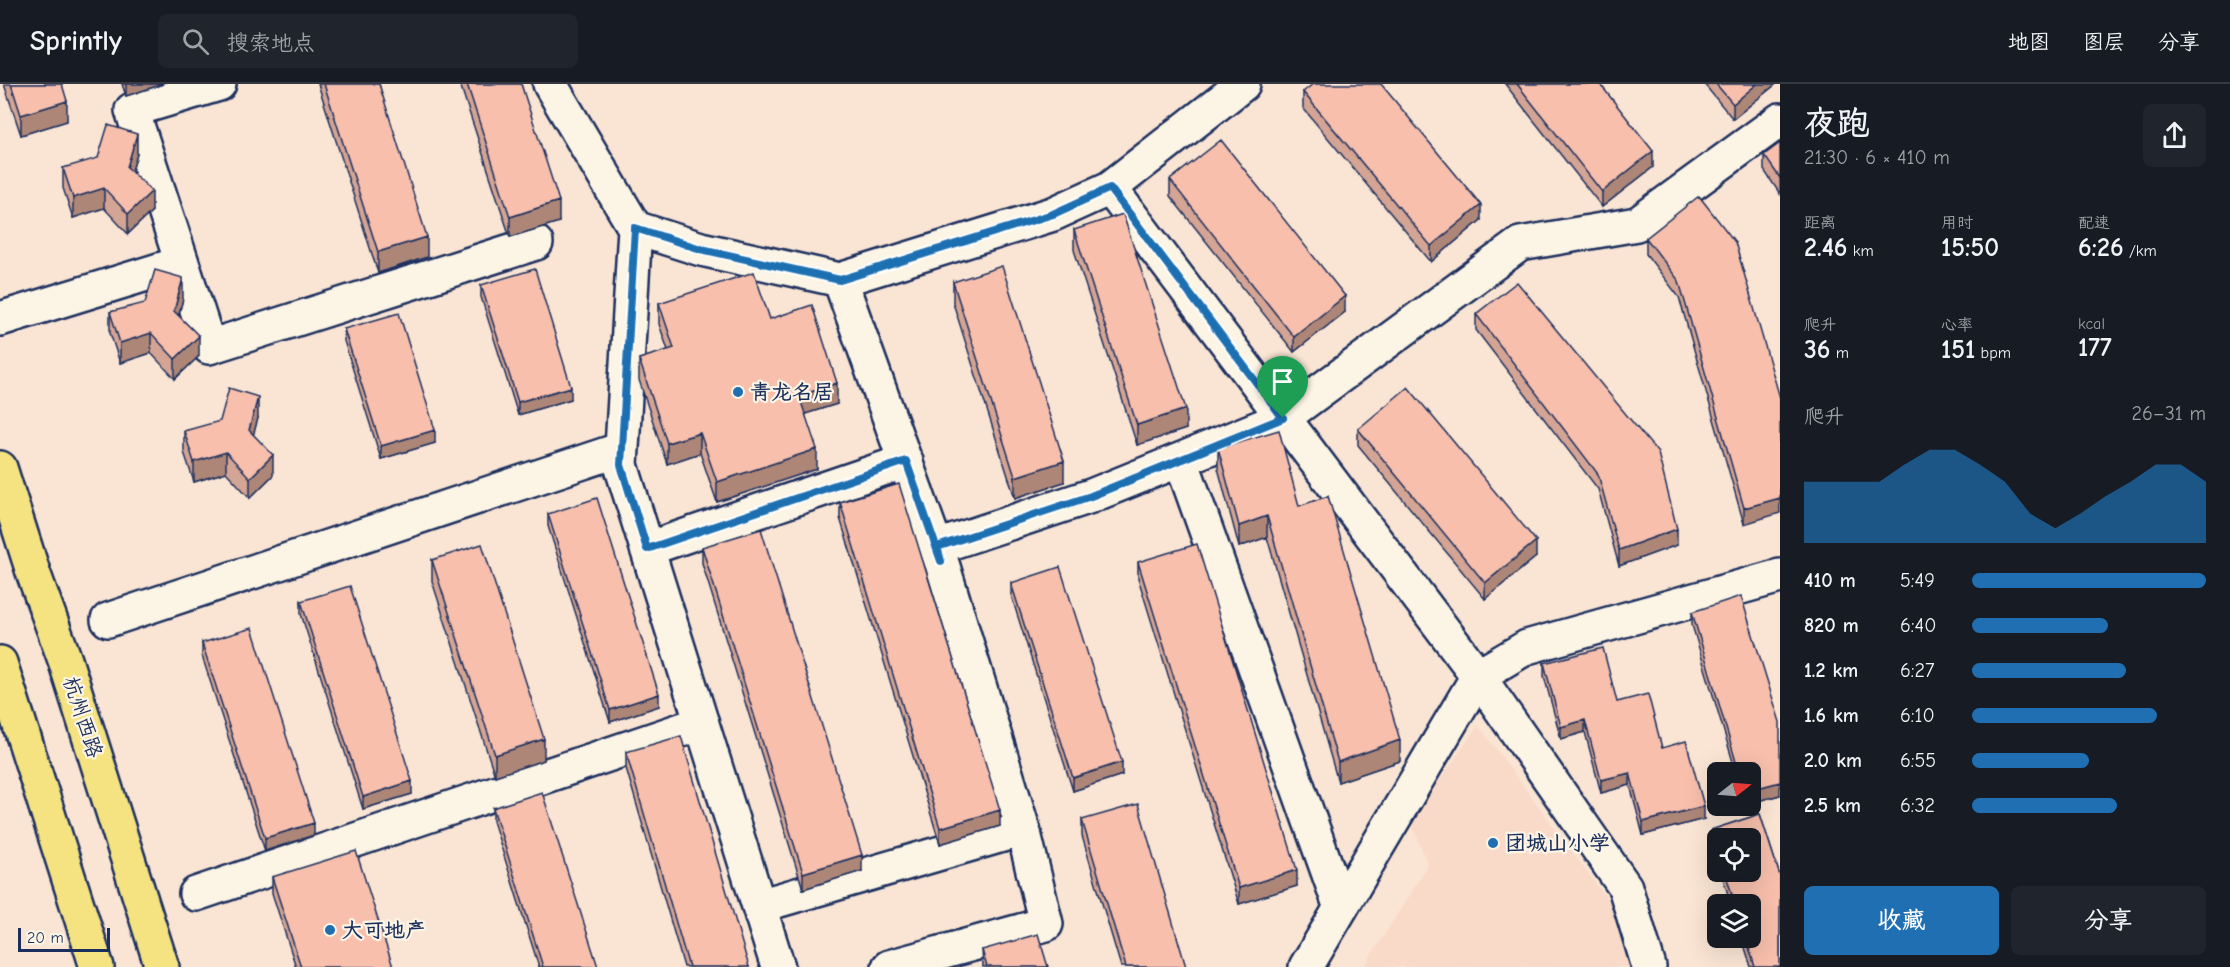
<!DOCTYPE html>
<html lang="zh">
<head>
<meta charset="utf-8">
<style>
  :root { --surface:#171b24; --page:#20242c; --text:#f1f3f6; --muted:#9ea1a6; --line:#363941; --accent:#1f6fb2 }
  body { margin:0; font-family:"Comic Neue","LXGW WenKai TC",sans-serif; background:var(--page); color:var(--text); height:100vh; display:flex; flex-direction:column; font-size:22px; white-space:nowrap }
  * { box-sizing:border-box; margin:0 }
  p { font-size:20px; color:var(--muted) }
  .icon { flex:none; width:33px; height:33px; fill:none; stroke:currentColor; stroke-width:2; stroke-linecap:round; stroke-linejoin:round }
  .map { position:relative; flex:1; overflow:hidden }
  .details { display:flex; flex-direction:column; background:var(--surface); width:450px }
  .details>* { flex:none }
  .needle { width:39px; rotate:73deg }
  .buttons { position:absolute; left:1707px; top:678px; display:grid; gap:12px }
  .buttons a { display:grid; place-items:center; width:54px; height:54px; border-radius:9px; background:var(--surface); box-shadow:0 6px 24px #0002; font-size:30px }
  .scale { position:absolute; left:18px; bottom:15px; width:92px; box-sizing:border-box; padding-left:6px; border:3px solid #1b2f5e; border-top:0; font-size:16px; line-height:21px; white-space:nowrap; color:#1b2f5e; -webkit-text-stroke:4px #fcf5e5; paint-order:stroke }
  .pin { position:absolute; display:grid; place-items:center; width:51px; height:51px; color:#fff; margin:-62px -26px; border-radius:50% 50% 50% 0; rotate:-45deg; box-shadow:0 0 6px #0007 }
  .pin .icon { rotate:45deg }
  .round { display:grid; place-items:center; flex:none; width:63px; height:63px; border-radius:9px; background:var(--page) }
  .headline { display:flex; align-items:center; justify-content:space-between; height:102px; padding:0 24px }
  h1 { font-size:33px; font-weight:600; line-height:45px }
  .figures { display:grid; grid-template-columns:repeat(3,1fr); gap:9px; height:102px; padding:6px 24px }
  .figures div { display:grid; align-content:center }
  .figures b { font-size:26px; font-weight:600 }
  .figures small { font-size:16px; font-weight:400 }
  .figures p { font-size:16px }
  .chart { height:168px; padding:12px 24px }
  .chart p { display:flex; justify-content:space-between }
  .chart svg { width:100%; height:108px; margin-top:6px; fill:var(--accent); opacity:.7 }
  .action { display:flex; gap:12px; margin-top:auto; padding:12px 24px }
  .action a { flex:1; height:69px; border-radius:9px; background:var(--accent); color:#fff; font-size:24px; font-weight:600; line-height:69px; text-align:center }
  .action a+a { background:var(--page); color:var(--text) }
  ul { padding:0 24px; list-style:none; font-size:20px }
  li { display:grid; grid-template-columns:96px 72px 1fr; align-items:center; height:45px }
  li i { height:15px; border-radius:8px; background:var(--accent) }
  header { display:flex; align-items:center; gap:36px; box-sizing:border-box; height:84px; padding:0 30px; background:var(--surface); border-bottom:2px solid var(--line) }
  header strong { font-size:28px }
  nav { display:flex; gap:33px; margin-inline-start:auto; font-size:21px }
  .search { width:420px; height:54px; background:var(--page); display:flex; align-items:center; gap:15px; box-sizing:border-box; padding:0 21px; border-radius:9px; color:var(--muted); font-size:22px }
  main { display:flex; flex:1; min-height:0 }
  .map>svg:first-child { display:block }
  .built { fill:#f9dac8 }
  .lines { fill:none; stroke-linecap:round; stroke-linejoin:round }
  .minor-casing { stroke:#1b2f5e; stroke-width:38 }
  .major-casing { stroke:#1b2f5e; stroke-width:38 }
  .minor { stroke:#fcf5e5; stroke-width:33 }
  .major { stroke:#f5e382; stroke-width:33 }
  .wall { fill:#d4a494; stroke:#1b2f5e; stroke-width:1.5 }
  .shaded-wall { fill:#ad8678; stroke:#1b2f5e; stroke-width:1.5 }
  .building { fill:#f7bfac; stroke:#1b2f5e; stroke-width:1.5 }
  .route-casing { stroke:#fff; stroke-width:12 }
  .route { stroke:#1f6fb2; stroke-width:8 }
  .poi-dot { fill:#1f6fb2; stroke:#fcf5e5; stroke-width:2 }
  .labels { text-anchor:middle; stroke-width:4.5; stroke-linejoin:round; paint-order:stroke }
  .poi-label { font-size:21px; font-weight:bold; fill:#1b2f5e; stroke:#fcf5e5; text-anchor:start }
  .street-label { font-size:21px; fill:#1b2f5e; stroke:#fcf5e5 }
</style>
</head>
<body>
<header>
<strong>Sprintly</strong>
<div class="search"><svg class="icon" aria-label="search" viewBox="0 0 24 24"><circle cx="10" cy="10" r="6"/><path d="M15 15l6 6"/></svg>搜索地点</div>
<nav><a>地图</a><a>图层</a><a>分享</a></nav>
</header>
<main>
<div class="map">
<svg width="1780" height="883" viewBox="0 0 1780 883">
  <rect width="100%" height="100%" fill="#fae5d4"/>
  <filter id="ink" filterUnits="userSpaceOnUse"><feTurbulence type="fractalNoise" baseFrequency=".0167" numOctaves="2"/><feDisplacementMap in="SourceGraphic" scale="12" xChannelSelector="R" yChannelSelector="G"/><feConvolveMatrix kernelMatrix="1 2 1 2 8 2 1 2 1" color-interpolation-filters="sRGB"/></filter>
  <g filter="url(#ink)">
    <path class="built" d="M1478 641 1613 823 1631 883H1364L1428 781 1411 738Z"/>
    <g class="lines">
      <g class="minor-casing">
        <path id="minor" d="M550 0 635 144 701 165 840 196 1053 130 1110 104 1243 0
          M1110 104 1478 592 1625 803 1649 883
          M635 144 621 381 778 883
          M182 179 209 263 536 159
          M840 196 941 477
          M0 235 182 179 132 26 219 0
          M1181 376 1341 824
          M647 465 906 377
          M108 536 622 365
          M1023 745 937 463 1091 412 1283 334 1520 160 1637 140 1780 36
          M196 810 702 639
          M759 822 1023 745 1046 840 889 883
          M1306 883 1478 592 1527 563 1780 492"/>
      </g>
      <g class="major-casing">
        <path id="major" d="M0 384 34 491 65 576 162 883
          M0 579 97 883"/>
      </g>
      <use href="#minor" class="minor"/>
      <use href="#major" class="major"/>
    </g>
    <path class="wall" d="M4 0H62L67 37 21 51Z
      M122 0H163L126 12Z
      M318 0H379L427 173 378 189Z
      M460 0H521L559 138 510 153Z
      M1505 0H1600L1653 83 1602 123Z
      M1704 0H1776L1733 35Z
      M1303 8 1481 136 1431 178 1303 24Z
      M1780 59V110L1764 86V71Z
      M137 70 132 87 152 127 128 150 104 124 73 134 63 104V84Z
      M1170 96 1345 228 1294 268 1170 112Z
      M1074 146 1186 345 1137 361 1074 166Z
      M1646 154 1780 314 1744 440 1679 213 1646 170Z
      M953 198 1064 398 1015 414 953 219Z
      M481 201 571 315 518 331 481 213Z
      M183 215 178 232 199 272 175 295 151 269 120 279 110 249V228Z
      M659 219 770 235 837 320 805 330 817 385 717 418 700 369 667 380 639 296V275L668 266 659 240Z
      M1476 230 1677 461 1619 482 1598 405 1476 246Z
      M344 245 435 359 381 375 344 257Z
      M258 334 253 351 273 391 250 414 226 388 194 398 184 368V347Z
      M1358 345 1536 473 1485 515 1358 361Z
      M1218 364 1299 422 1400 677 1338 698 1267 453 1239 463 1218 384Z
      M840 418 1000 742 940 760 840 434Z
      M548 430 659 622 610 638 548 442Z
      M702 463 862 787 803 805 702 479Z
      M432 476 544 676 495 692 432 497Z
      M1138 478 1297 802 1239 820 1138 494Z
      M1011 499 1122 691 1073 707 1011 511Z
      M301 517 412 710 363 725 301 530Z
      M1692 528 1780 711 1750 719V688H1736L1692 541Z
      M202 559 314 751 265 767 202 572Z
      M1544 579 1617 618 1662 664 1704 735 1643 751 1630 701 1601 709 1585 648 1561 655 1544 592Z
      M626 668 749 883H684L626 684Z
      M493 724 598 883H539L493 737Z
      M1760 730 1780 792V883H1751L1742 854H1750V820H1731L1721 788H1750V754H1718V778L1711 758V746Z
      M1082 736 1186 883H1121L1082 752Z
      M272 793 393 883H296L272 809Z
      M982 866 1048 883H983Z"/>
    <path class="shaded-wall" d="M126 0H163L126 12Z
      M1757 0H1776L1733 35V20Z
      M67 17V37L21 51V31Z
      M137 50V70L127 103V83Z
      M1653 67V83L1602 123V108Z
      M104 104V124L73 134V114Z
      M152 107V127L128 150V130Z
      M559 117V138L510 153V133Z
      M1481 121V136L1431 178V162Z
      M427 153V173L378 189V168Z
      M183 194V215L174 248V227Z
      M1345 212V228L1294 268V253Z
      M151 249V269L120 279V259Z
      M199 252V272L175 295V275Z
      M837 299V320L799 332V312Z
      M571 303V315L518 331V318Z
      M258 313V334L249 367V346Z
      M1186 325V345L1137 361V341Z
      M435 346V359L381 375V362Z
      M700 349V369L667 380V359Z
      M817 365V385L717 418V398Z
      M226 368V388L194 398V378Z
      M273 371V391L250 414V394Z
      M1064 377V398L1015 414V393Z
      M1780 414V429L1744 440V424Z
      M1267 432V453L1239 463V442Z
      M1677 445V461L1619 482V466Z
      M1536 457V473L1485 515V499Z
      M659 610V622L610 638V626Z
      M1585 636V648L1561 655V643Z
      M544 655V676L495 692V671Z
      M1400 656V677L1338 698V678Z
      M1122 678V691L1073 707V694Z
      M1630 689V701L1601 709V696Z
      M412 697V710L363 725V713Z
      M1780 698V711L1750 719V706Z
      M1704 722V735L1643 751V738Z
      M1000 726V742L940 760V744Z
      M314 739V751L265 767V754Z
      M862 771V787L803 805V789Z
      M1297 786V802L1239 820V804Z"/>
    <path class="building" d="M11 0H62L67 17 21 31Z
      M324 0H379L427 153 378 168Z
      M467 0H521L559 117 510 133Z
      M1313 0H1381L1481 121 1431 162 1303 8Z
      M1517 0H1600L1653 67 1602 108Z
      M1716 0H1757L1733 20Z
      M108 41 137 50 127 83 152 107 128 130 104 104 73 114 63 84 98 74Z
      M1221 56 1345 212 1294 253 1170 96Z
      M1780 59V94L1764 71Z
      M1699 112 1735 158 1780 314V414L1744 424 1679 197 1646 154Z
      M1123 130 1186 325 1137 341 1074 146Z
      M1002 182 1064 377 1015 393 953 198Z
      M535 185 571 303 518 318 481 201Z
      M155 186 183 194 174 227 199 252 175 275 151 249 120 259 110 228 145 219Z
      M754 188 770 235 812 221 837 299 799 312 817 365 717 398 700 349 667 359 639 275 674 264 659 219Z
      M1517 198 1658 369 1677 445 1619 466 1598 390 1476 230Z
      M399 229 435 346 381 362 344 245Z
      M1408 303 1536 457 1485 499 1358 345Z
      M229 304 258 313 249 346 273 371 250 394 226 368 194 378 184 347 220 337Z
      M1279 346 1299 422 1328 412 1400 656 1338 678 1267 432 1239 442 1218 364Z
      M899 400 1000 726 940 744 840 418Z
      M597 414 659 610 610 626 548 430Z
      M761 445 862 771 803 789 702 463Z
      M482 460 544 655 495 671 432 476Z
      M1197 460 1297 786 1239 804 1138 478Z
      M1060 483 1122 678 1073 694 1011 499Z
      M350 502 412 697 363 713 301 517Z
      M1741 512 1780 638V698L1750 706V688H1739L1692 528Z
      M252 544 314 739 265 754 202 559Z
      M1603 564 1617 618 1648 610 1662 664 1686 657 1704 722 1643 738 1630 689 1601 696 1585 636 1561 643 1544 579Z
      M681 652 749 883H689L626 668Z
      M542 708 598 883H543L493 724Z
      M1138 720 1186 883H1126L1082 736Z
      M1760 730 1780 792V883H1755L1746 854H1750V820H1735L1725 788H1750V754H1718V765L1711 746Z
      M356 767 393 883H301L272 793Z
      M1038 850 1048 883H987L982 866Z"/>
  </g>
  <g class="lines" filter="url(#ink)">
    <g class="route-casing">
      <path id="route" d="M1110 104 1283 334 1091 412 937 463 941 477 906 377 647 465 621 381 635 144 701 165 840 196 1053 130Z"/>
    </g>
    <use href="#route" class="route"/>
  </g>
  <g class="poi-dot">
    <circle cx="738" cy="308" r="6"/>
    <circle cx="1493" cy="759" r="6"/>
    <circle cx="330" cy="846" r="6"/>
  </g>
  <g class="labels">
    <g class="poi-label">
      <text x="750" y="315">青龙名居</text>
      <text x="1505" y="766">团城山小学</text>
      <text x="342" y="853">大可地产</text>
    </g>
    <g class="street-label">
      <text transform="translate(83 633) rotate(72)" y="7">杭州西路</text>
    </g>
  </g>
</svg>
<div class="buttons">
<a><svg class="needle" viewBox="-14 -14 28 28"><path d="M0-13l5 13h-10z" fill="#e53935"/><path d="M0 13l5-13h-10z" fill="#9ea1a6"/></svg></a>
<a><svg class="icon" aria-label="locate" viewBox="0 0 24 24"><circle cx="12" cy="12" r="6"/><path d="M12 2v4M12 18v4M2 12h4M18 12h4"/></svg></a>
<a><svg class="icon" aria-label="layers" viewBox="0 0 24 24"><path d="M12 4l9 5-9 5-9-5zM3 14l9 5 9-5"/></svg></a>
</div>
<div class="scale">20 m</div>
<div class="pin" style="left:1283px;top:334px;background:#1e9e55"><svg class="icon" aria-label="arrive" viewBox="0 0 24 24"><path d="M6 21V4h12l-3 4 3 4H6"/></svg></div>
</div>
<section class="details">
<div class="headline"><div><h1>夜跑</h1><p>21:30 · 6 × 410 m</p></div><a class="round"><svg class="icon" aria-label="share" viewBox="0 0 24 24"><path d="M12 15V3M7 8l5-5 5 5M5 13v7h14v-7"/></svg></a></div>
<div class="figures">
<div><p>距离</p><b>2.46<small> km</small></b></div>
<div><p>用时</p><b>15:50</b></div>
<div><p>配速</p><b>6:26<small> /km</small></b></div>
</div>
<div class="figures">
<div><p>爬升</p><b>36<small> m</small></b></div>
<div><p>心率</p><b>151<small> bpm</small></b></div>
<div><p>kcal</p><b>177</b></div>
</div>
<div class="chart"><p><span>爬升</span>26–31 m</p>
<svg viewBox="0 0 160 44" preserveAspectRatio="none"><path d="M0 44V19L10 19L20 19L30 19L40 12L50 6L60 6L70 12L80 19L90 32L100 38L110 32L120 25L130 19L140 12L150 12L160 19V44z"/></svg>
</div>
<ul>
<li><b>410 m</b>5:49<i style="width:100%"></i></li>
<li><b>820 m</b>6:40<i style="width:58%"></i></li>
<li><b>1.2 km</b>6:27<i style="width:66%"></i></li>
<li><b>1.6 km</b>6:10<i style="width:79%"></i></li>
<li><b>2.0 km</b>6:55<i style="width:50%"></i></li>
<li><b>2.5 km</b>6:32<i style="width:62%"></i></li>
</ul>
<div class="action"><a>收藏</a><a>分享</a></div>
</section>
</main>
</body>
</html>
